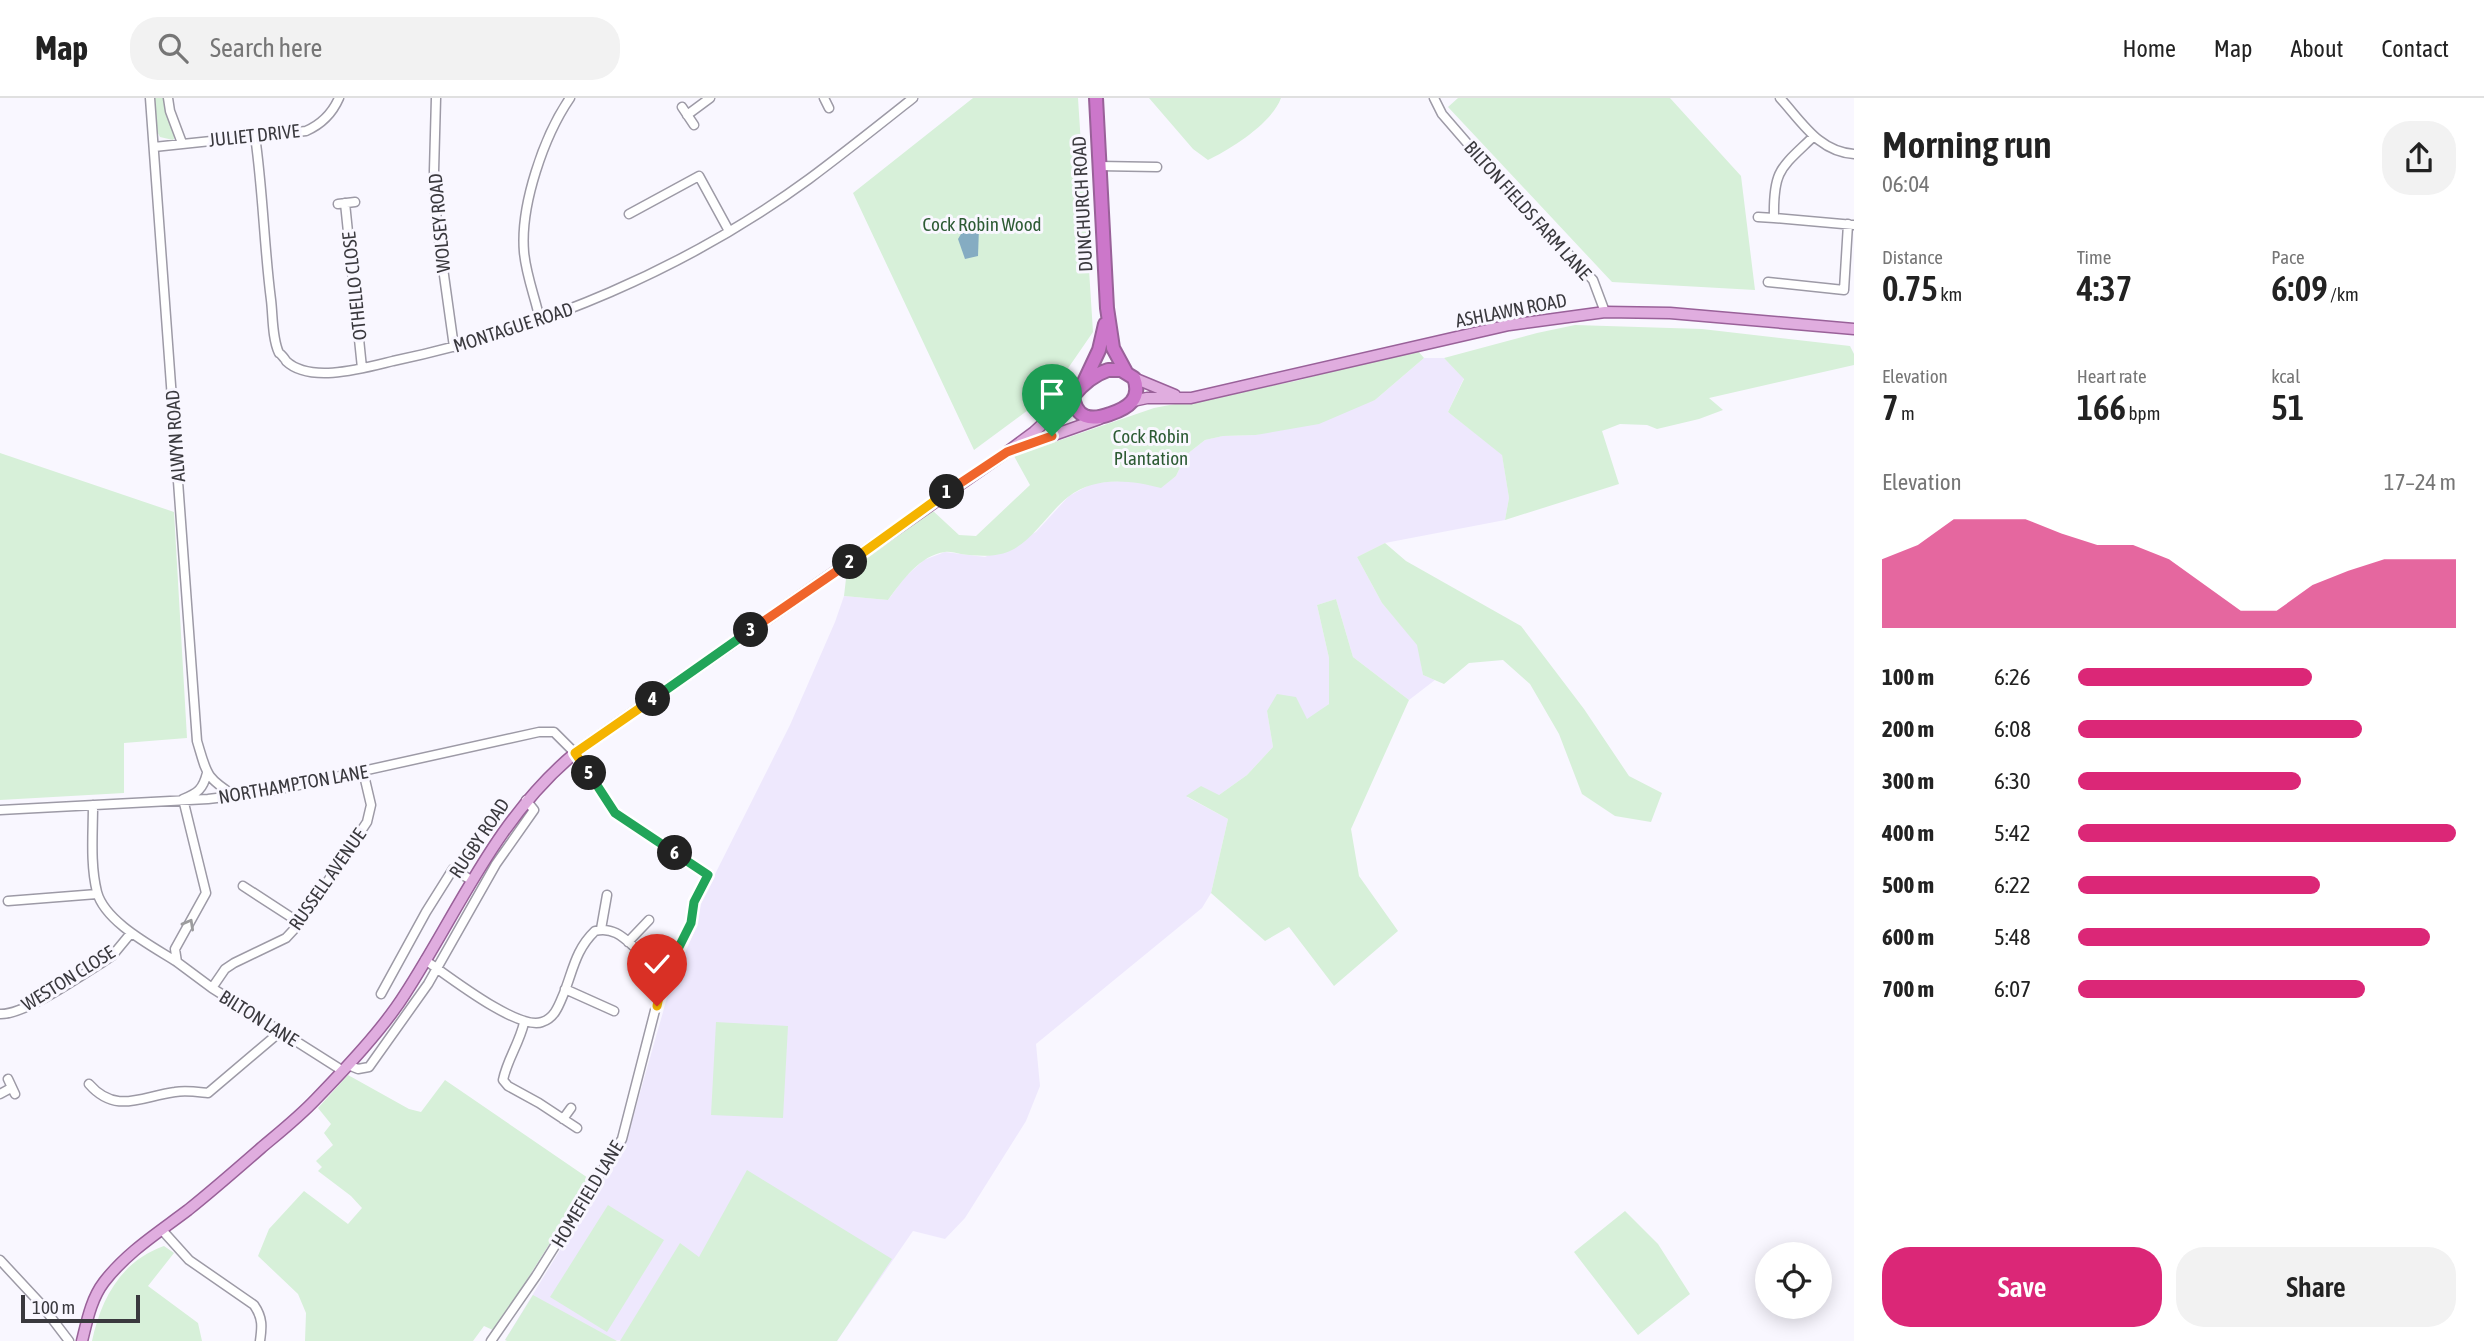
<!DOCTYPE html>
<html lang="en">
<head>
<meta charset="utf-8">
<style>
  :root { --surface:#fff; --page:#f2f2f2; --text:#222; --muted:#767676; --line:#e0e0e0; --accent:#db2777 }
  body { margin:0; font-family:"Asap Condensed",sans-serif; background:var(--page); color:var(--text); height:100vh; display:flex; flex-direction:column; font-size:26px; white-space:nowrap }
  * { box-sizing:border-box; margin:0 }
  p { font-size:23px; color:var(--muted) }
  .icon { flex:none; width:38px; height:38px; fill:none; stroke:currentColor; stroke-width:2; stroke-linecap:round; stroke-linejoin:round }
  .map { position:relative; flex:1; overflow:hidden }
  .sheet { display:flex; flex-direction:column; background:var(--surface); width:630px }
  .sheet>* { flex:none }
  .controls { position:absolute; left:1755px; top:1144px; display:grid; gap:14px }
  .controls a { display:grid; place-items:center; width:77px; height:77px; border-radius:50%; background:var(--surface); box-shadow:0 4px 18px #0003; font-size:35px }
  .scale { position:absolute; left:21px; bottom:18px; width:119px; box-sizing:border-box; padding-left:7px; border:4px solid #3a393e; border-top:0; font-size:19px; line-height:24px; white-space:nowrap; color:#3a393e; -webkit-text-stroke:5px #f9f7ff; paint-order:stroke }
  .pin { position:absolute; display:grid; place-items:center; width:60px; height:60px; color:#fff; margin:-72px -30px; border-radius:50% 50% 50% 0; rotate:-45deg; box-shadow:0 0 7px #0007 }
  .pin .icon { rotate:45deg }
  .km { position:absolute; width:35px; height:35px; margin:-18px; border-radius:50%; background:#222; color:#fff; font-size:19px; line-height:35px; text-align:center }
  .round { display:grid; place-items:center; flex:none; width:74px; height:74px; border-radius:28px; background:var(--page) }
  .headline { display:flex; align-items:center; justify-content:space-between; height:119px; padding:0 28px }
  h1 { font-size:38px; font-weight:600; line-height:52px }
  .figures { display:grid; grid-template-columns:repeat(3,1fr); gap:10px; height:119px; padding:7px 28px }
  .figures div { display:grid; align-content:center }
  .figures b { font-size:35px; font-weight:600 }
  .figures small { font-size:19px; font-weight:400 }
  .figures p { font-size:19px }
  .chart { height:196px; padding:14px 28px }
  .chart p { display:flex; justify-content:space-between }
  .chart svg { width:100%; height:126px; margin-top:7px; fill:var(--accent); opacity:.7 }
  .primary-button { display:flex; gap:14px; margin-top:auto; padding:14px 28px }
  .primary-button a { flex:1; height:80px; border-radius:28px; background:var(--accent); color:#fff; font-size:28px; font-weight:600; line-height:80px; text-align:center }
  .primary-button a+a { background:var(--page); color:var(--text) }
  ul { padding:0 28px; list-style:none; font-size:23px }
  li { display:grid; grid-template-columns:112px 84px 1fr; align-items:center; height:52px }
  li i { height:18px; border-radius:9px; background:var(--accent) }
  header { display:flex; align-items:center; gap:42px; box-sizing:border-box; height:98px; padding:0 35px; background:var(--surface); border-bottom:2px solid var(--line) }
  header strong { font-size:33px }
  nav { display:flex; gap:38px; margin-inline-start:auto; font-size:24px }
  .search { width:490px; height:63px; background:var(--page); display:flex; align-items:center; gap:18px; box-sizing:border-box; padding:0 24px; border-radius:28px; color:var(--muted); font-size:26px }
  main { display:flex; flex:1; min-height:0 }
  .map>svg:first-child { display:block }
  .built { fill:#eee8fd }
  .green { fill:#d7f0d9 }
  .water { fill:#85acc2 }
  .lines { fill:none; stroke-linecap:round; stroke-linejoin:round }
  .minor-casing { stroke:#9d9aa6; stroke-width:11 }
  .major-casing { stroke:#996199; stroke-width:13 }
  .highway-casing { stroke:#996199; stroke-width:16 }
  .minor { stroke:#fff; stroke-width:8 }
  .major { stroke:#e0addf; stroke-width:10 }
  .highway { stroke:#cc77ca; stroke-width:12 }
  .oneway { stroke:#9c9c9e }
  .split-1-casing { stroke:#fff; stroke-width:14 }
  .split-2-casing { stroke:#fff; stroke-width:14 }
  .split-3-casing { stroke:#fff; stroke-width:14 }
  .split-4-casing { stroke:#fff; stroke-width:14 }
  .split-5-casing { stroke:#fff; stroke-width:14 }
  .split-6-casing { stroke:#fff; stroke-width:14 }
  .split-7-casing { stroke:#fff; stroke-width:14 }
  .split-8-casing { stroke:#fff; stroke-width:14 }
  .split-1 { stroke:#f0652b; stroke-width:9 }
  .split-2 { stroke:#f5b400; stroke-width:9 }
  .split-3 { stroke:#f0652b; stroke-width:9 }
  .split-4 { stroke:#22a559; stroke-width:9 }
  .split-5 { stroke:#f5b400; stroke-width:9 }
  .split-6 { stroke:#22a559; stroke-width:9 }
  .split-7 { stroke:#22a559; stroke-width:9 }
  .split-8 { stroke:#f5b400; stroke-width:9 }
  .labels { text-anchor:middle; stroke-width:6; stroke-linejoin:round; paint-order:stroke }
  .street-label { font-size:19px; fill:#3a393e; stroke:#f9f7ff }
  .park-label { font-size:19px; fill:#2d5b34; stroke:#f9f7ff }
</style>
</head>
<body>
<header>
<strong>Map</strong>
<div class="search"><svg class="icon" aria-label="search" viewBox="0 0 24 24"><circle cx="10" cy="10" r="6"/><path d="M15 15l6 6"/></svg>Search here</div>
<nav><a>Home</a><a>Map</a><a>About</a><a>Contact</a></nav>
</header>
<main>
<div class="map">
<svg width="1854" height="1243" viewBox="0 0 1854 1243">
  <rect width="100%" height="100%" fill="#f9f7ff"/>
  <path class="built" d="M1424 260H1444L1464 280 1448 314 1502 356 1509 400 1505 422 1385 445 1357 459 1382 505 1418 547 1423 577 1435 582 1409 602 1353 559 1336 501 1317 507 1329 560V606L1307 622 1267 613 1273 649 1247 677 1219 697 1187 699 1228 721 1211 795 1202 810 1036 946 1040 988 1026 1023 965 1120 945 1141 913 1133 837 1243 505 1242 626 1044 669 893 697 827 699 808 790 627 835 524 844 498 888 502 905 479 924 462 945 454 985 459 1036 434 1069 398 1093 385 1134 382 1161 389 1176 378 1186 357 1205 342 1223 338 1256 337 1375 302Z"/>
  <path class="green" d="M155 0H164L165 11 176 38 173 42 160 39 157 33Z
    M973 0H1078L1093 234 1051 295 974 352 853 95Z
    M1149 0H1281C1272 25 1231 51 1208 62L1193 51Z
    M1458 0H1670L1741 78 1755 192 1612 184 1448 9Z
    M1575 227 1702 231 1850 248 1854 256V267L1709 300 1723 312 1699 321 1657 331 1647 327 1620 326 1602 333 1619 386 1505 422 1509 400 1502 357 1448 314 1464 281 1444 260 1537 235Z
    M1418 253 1424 260 1375 302 1319 326 1256 337 1223 338 1205 342 1186 357 1176 378 1161 390C1130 382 1095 378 1068 399 1049 414 1036 438 1014 451 998 460 978 458 961 456 956 455 949 453 945 454 920 457 902 483 888 502L844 498 847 472 932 412 959 437 976 438 1030 387 1014 358 1154 310 1296 283 1365 264Z
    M0 355 174 414 187 640 124 645V695L0 702Z
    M1385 445 1406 463 1521 528 1584 611 1629 678 1662 695 1651 724 1615 718 1582 696 1559 636 1530 586 1503 562 1469 565 1444 586 1423 577 1417 547 1382 505 1357 459Z
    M1336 501 1353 559 1409 602 1351 731 1359 778 1398 833 1334 888 1289 829 1265 843 1211 795 1228 721 1186 698 1201 688 1219 697 1247 677 1273 649 1267 613 1277 596 1296 599 1307 621 1329 606V560L1317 507Z
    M716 924 788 928 783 1020 711 1017Z
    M348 977 409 1011 421 1014 445 982 588 1080 573 1108 495 1233 484 1228 473 1243H305L306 1215 298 1196 258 1158 269 1131 304 1093 348 1126 362 1110 351 1098 318 1073 322 1069 316 1063 333 1047 324 1035 331 1026 318 1010Z
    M747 1072 892 1161 837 1243H620L680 1145 699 1159Z
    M608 1107 664 1142 607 1234 550 1199Z
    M1625 1113 1658 1146 1690 1196 1638 1237 1574 1154Z
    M164 1148 174 1155 148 1188 198 1225 202 1243H92C101 1201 121 1163 164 1148Z
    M533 1197 617 1243H507L505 1242Z"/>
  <path class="water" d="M979 130 978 158 965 161 958 141 964 131Z"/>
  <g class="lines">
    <g class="minor-casing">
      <path id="minor" d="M150 0 197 643C207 676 205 679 235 698
        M168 0 170 13 182 45
        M436 0 434 73 437 127 454 249
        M824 0 829 10
        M1434 0 1442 16 1500 83 1593 182 1605 214
        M1780 0C1802 24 1819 54 1854 56
        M682 9 694 27
        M687 17 710 0
        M255 38C263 93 264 148 271 202 273 218 272 240 279 255 280 255 286 262 286 263 310 286 364 270 393 263 541 232 686 171 809 81 844 55 879 27 913 0
        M1814 38C1781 70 1773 71 1774 120L1854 127
        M154 49 306 33C322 26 332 16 339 0
        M1099 68 1157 69
        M345 105 362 270
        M338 106 355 104
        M629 116 699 78 729 133
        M1758 119 1774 120
        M1768 184 1844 192 1848 126
        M540 222C535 199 526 177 524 154 520 107 544 38 570 0
        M207 675C203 691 198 695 183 701L206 795 175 851 177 864 212 890 343 973
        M93 707C93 735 90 766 97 794 105 824 152 848 177 864
        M0 712 208 701 251 696 295 688 539 634H554L575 655 615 715 708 777 694 804 691 825 661 889 622 1041 536 1178 491 1243
        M243 788 300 825
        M8 803 97 796
        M601 831 607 797
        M628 844 649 822
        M425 862C447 877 518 933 542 924 555 920 559 907 564 895 573 872 576 851 595 833 614 828 625 841 639 853
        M212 890 225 871 234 865 286 840 300 825 367 724 371 707 363 673
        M565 891 614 913
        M381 896 426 814 453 771 471 782
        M0 916C25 917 80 878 103 864L112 858 131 835
        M524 925C519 946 507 962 503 982L508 988 539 1005 577 1030
        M348 967 358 971 369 969 428 886 496 766 534 712 526 702
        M8 981 15 996
        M89 986C116 1017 142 998 175 994 186 992 198 994 208 995L280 934
        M0 996 11 990
        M563 1021 571 1010
        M162 1132 189 1162 254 1207C263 1220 262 1229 260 1243
        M0 1162 40 1205 69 1243"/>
    </g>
    <g class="major-casing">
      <path id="major" d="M1134 280 1175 297
        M1133 303 1147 300H1191L1509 227 1605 214 1670 215 1854 231
        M1017 350 1099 321
        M82 1243C87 1223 91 1201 104 1184 127 1154 159 1134 188 1112 213 1092 237 1071 261 1050 280 1034 299 1019 316 1001 345 971 383 931 405 896 460 811 495 722 575 655L1007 354 1034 334 1073 298"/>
    </g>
    <g class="highway-casing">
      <path id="highway" d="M1096 0 1107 210 1113 250 1126 274
        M1108 272H1121L1134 280C1142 301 1128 310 1110 316 1091 323 1076 321 1073 298 1082 287 1093 277 1108 272Z
        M1084 284 1099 252 1105 226"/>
    </g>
    <use href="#minor" class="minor"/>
    <use href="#major" class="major"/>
    <use href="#highway" class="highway"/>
  </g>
  <defs><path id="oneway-chevron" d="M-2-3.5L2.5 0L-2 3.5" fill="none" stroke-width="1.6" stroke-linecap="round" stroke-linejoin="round" transform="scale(1.75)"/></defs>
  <use class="oneway" href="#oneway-chevron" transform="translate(189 826) rotate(-61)"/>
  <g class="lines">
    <g class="split-1-casing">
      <path id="split-1" d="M947 394 1007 354 1052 338"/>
    </g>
    <g class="split-2-casing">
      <path id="split-2" d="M850 464 947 394"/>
    </g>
    <g class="split-3-casing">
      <path id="split-3" d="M751 532 850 464"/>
    </g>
    <g class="split-4-casing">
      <path id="split-4" d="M653 601 751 532"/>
    </g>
    <g class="split-5-casing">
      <path id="split-5" d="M589 675 575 655 653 601"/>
    </g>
    <g class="split-6-casing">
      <path id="split-6" d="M589 675 615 715 675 755"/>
    </g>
    <g class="split-7-casing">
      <path id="split-7" d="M675 755 708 777 694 804 691 825 678 851"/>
    </g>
    <g class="split-8-casing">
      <path id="split-8" d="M657 908 661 890 678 851"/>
    </g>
    <use href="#split-1" class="split-1"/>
    <use href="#split-2" class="split-2"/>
    <use href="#split-3" class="split-3"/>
    <use href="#split-4" class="split-4"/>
    <use href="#split-5" class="split-5"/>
    <use href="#split-6" class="split-6"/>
    <use href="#split-7" class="split-7"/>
    <use href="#split-8" class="split-8"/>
  </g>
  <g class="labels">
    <g class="street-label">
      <text transform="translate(254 37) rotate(-6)" y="7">JULIET DRIVE</text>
      <text transform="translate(1082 106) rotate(-93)" y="7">DUNCHURCH ROAD</text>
      <text transform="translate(1528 112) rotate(48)" y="7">BILTON FIELDS FARM LANE</text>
      <text transform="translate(439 125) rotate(-95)" y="7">WOLSEY ROAD</text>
      <text transform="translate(354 188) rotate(-96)" y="7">OTHELLO CLOSE</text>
      <text transform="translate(1511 212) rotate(-11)" y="7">ASHLAWN ROAD</text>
      <text transform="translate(513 229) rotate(-18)" y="7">MONTAGUE ROAD</text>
      <text transform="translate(175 338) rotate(-94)" y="7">ALWYN ROAD</text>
      <text transform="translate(293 686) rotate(-10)" y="7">NORTHAMPTON LANE</text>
      <text transform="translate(479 740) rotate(-56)" y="7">RUGBY ROAD</text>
      <text transform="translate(327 781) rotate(-55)" y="7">RUSSELL AVENUE</text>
      <text transform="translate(68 880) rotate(-32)" y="7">WESTON CLOSE</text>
      <text transform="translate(259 920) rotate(32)" y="7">BILTON LANE</text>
      <text transform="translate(587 1096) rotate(-59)" y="7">HOMEFIELD LANE</text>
    </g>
    <g class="park-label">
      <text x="982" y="133">Cock Robin Wood</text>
      <text x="1151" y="345">Cock Robin<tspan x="1151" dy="22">Plantation</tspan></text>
    </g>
  </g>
</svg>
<div class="controls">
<a><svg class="icon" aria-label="locate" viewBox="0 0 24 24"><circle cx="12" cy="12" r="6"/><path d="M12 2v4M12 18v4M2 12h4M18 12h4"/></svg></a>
</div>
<div class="scale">100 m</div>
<div class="pin" style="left:1052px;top:338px;background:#1e9e55"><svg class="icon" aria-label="arrive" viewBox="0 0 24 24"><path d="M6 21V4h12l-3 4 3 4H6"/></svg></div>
<div class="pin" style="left:657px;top:908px;background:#d93025"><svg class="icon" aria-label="check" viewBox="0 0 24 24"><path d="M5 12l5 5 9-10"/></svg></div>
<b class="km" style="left:947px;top:394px">1</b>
<b class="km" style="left:850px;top:464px">2</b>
<b class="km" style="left:751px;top:532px">3</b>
<b class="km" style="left:653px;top:601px">4</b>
<b class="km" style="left:589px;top:675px">5</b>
<b class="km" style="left:675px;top:755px">6</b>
</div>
<section class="sheet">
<div class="headline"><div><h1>Morning run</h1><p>06:04</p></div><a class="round"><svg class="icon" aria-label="share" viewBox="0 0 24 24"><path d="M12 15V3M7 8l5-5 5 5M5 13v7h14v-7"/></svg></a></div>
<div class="figures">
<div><p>Distance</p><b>0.75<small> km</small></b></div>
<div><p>Time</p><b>4:37</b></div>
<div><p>Pace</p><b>6:09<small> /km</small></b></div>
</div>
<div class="figures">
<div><p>Elevation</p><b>7<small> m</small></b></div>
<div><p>Heart rate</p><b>166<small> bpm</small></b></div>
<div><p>kcal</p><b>51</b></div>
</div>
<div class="chart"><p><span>Elevation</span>17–24 m</p>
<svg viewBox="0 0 160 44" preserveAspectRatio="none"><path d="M0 44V20L10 15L20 6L30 6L40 6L50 11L60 15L70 15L80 20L90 29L100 38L110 38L120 29L130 24L140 20L150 20L160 20V44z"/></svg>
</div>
<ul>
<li><b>100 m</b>6:26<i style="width:62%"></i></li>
<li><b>200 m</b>6:08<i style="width:75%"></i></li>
<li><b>300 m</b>6:30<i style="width:59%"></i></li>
<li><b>400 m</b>5:42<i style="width:100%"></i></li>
<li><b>500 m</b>6:22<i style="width:64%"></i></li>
<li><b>600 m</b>5:48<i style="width:93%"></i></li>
<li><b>700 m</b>6:07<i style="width:76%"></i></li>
</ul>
<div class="primary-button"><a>Save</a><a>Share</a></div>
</section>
</main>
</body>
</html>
